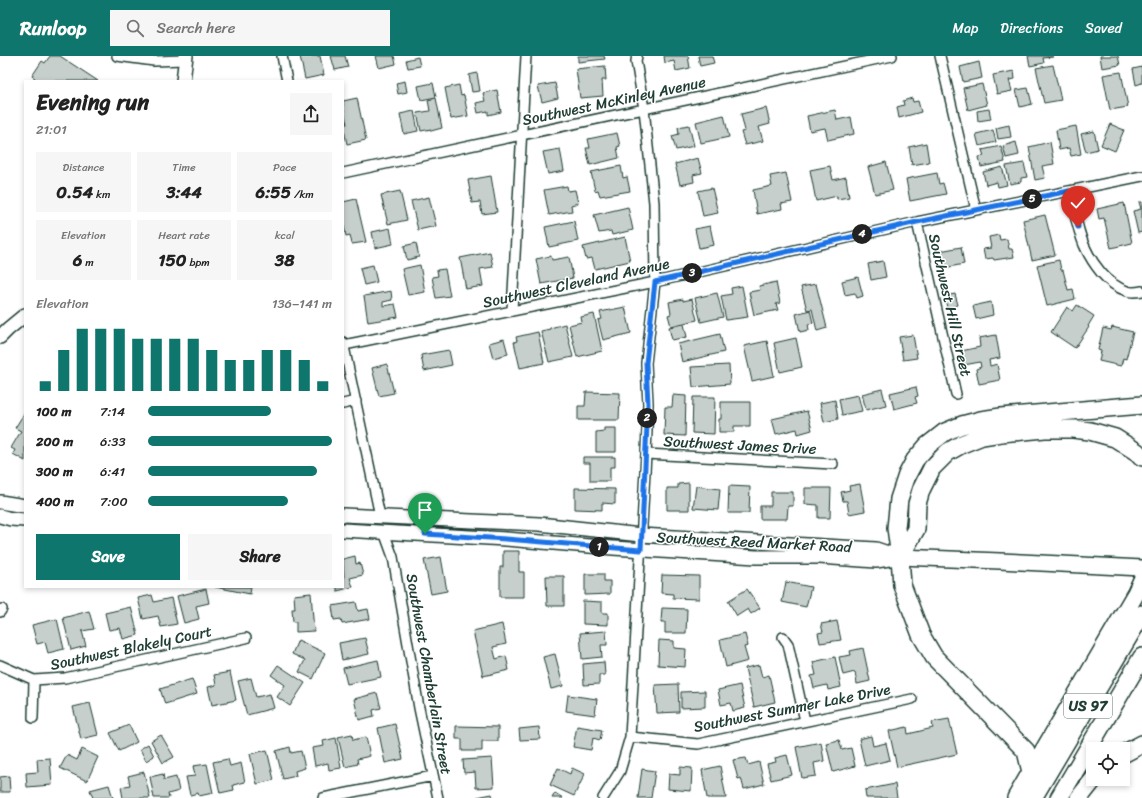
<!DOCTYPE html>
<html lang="en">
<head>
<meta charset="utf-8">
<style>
  :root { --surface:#fff; --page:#f6f6f6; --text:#222; --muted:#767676; --accent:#0f766e }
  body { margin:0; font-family:Sriracha,sans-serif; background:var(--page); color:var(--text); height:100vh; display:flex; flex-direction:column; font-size:15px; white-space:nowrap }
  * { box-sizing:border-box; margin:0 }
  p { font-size:13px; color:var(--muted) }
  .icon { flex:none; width:22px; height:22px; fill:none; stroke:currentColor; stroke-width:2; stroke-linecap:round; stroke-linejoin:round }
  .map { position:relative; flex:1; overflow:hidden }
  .drawer { position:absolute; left:24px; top:24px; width:320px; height:508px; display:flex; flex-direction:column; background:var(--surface); border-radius:0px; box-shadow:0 2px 6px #0003 }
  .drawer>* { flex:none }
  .tools { position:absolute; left:1086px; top:686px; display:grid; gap:8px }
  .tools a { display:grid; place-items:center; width:44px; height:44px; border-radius:0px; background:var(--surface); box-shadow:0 2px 6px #0003; font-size:20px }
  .pin { position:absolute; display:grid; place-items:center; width:34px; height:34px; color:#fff; margin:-41px -17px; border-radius:50% 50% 50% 0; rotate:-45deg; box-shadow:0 0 4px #0007 }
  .pin .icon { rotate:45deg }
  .km { position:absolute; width:20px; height:20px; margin:-10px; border-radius:50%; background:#222; color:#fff; font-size:11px; line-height:20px; text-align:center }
  .round { display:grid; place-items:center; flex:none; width:42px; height:42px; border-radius:0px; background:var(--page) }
  .overview { display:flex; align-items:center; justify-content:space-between; height:68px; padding:0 12px }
  h1 { font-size:22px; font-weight:800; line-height:30px }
  .figures { display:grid; grid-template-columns:repeat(3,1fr); gap:6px; height:68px; padding:4px 12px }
  .figures div { display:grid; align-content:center; border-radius:0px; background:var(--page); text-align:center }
  .figures b { font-size:17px; font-weight:800 }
  .figures small { font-size:11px; font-weight:400 }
  .figures p { font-size:11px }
  .chart { height:112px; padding:8px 12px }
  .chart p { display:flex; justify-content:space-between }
  .chart svg { width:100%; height:72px; margin-top:4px; stroke:var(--accent); stroke-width:6 }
  .cta { display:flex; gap:8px; margin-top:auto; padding:8px 12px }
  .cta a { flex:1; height:46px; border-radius:0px; background:var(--accent); color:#fff; font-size:16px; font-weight:800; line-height:46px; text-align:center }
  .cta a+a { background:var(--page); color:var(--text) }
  ul { padding:0 12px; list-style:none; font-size:13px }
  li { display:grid; grid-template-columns:64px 48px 1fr; align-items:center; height:30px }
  li i { height:10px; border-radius:5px; background:var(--accent) }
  header { display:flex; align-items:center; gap:24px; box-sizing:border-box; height:56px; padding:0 20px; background:var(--accent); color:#fff }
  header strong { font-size:19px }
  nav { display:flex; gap:22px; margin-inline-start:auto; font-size:14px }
  .search { width:280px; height:36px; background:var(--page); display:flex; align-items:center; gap:10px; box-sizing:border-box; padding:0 14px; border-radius:0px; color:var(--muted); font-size:15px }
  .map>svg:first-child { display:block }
  .building { fill:#c7cfcc; stroke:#1f3d34 }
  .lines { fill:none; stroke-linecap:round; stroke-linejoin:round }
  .street-casing { stroke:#1f3d34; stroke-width:12 }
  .secondary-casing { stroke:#1f3d34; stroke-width:16 }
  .primary-casing { stroke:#1f3d34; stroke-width:18 }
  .highway-casing { stroke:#1f3d34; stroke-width:20 }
  .street { stroke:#fff; stroke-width:9 }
  .secondary { stroke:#fff; stroke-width:13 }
  .primary { stroke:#fff; stroke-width:15 }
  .highway { stroke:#fff; stroke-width:17 }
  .route-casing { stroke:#fff; stroke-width:8 }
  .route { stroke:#1a73e8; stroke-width:5 }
  .labels { text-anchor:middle; stroke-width:3; stroke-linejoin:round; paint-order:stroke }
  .shield { fill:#fff; stroke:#627771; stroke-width:1 }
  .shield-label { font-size:14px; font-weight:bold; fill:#1f3d34 }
  .street-label { font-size:15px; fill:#1f3d34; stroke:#fff }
</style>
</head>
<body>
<header>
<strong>Runloop</strong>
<div class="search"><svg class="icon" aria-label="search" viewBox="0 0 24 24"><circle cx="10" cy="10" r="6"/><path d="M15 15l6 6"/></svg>Search here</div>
<nav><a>Map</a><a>Directions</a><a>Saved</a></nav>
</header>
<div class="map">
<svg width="1142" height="742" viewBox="0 0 1142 742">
  <rect width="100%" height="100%" fill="#fff"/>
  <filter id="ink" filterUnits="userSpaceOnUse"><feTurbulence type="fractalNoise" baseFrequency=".025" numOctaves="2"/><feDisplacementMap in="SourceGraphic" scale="8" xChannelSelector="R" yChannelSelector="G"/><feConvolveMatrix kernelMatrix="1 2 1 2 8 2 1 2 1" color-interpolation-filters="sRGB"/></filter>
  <g filter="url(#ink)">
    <path class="building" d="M50 0H60L98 25H34L35 22 32 20 42 5 45 7Z
      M300 0H320L324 19 305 23Z
      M331 0H345L348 11 335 14Z
      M376 0H394L396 8 379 12Z
      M578 0H604L605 3 578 6Z
      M664 0H688L690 12 676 15 674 5 665 7Z
      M698 0H712L714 7 700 10Z
      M1028 0H1052L1053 1 1043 2 1044 7 1030 10Z
      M1100 0H1118L1120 9 1102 12Z
      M418 1 420 10 408 12 406 4Z
      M979 6 982 22 963 26 960 11Z
      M1053 9 1061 44 1044 47 1036 12Z
      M605 10 606 24H602L603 40 580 42 576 13Z
      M1142 11V27L1136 29 1133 13Z
      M1014 15 1015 23 1009 24 1012 35 997 38 993 19Z
      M1121 16 1128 51 1110 54 1103 19Z
      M477 17 480 35 472 36 469 19Z
      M405 25 407 36 398 38 396 27Z
      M433 27 436 41 421 44 418 30Z
      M555 27 558 42 542 46 538 30Z
      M982 28 987 49 968 54 963 32Z
      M459 29 461 40 464 39 468 60 451 63 445 32Z
      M1028 32 1032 48 1020 51 1016 34Z
      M497 34 501 56 488 59V55L478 57 476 47 485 45 483 37Z
      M357 42 366 84 347 88 343 69 347 68 343 51V45Z
      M436 42 442 72 431 75V73L421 75 417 57 430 55 428 44Z
      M912 42 913 46 918 45 921 56 899 62 897 51 904 49 903 45Z
      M766 52 770 68 759 71 763 85 745 89 741 76 745 75 741 58Z
      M989 53 991 63 978 65 977 55Z
      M835 54 837 64 851 61 854 78 828 84 825 72 810 75 807 60Z
      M414 55 418 75 404 78 400 58Z
      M724 59 729 81 701 87 696 66Z
      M1110 68 1124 74 1115 95 1101 89Z
      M689 69 694 90 676 94 672 80 679 78 678 71Z
      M1009 69 1011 81 998 83 996 72Z
      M1076 70 1081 98 1071 100 1069 92 1059 94 1056 74Z
      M993 74 996 86 979 90 976 78Z
      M1094 75 1098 93 1086 96 1081 78Z
      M617 77 620 90 617 91 619 102 590 109 586 92H590L588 83Z
      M1016 86 1019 99 1006 102 1003 90Z
      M1050 86 1054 108 1042 110 1045 122 1035 124 1029 91Z
      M926 87 929 106 912 109 909 91Z
      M1001 90 1005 106 981 111 979 101 984 100 982 94Z
      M560 93 564 115 548 118 543 96Z
      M698 102 702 117 693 119 694 126 680 129 675 108Z
      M886 106 893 134 875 138 868 111Z
      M1024 107 1027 121 1021 122V126L1010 128 1006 110Z
      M621 110 623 122 627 121 630 135 600 140 598 134 595 135 591 116Z
      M830 110 833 124 846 121 849 141 837 143V140L816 145 810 114Z
      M1002 111 1007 129 998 131 997 126 986 129 983 116Z
      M786 117 792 146 781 148 782 153 757 158 753 134 772 130 770 120Z
      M937 117 939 128 943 127 946 138 910 145 906 123Z
      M491 120 497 156 482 158 480 146 472 147 468 124Z
      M567 130 568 135 575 134 578 147 571 149 572 155 549 159 544 134Z
      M712 132 718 157 703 160 698 135Z
      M400 135 407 164 388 168 381 139Z
      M429 141 436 170 418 174 411 145Z
      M356 143 366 186 352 188 350 179 346 180 343 165V146Z
      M1139 146H1142V176L1138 177 1133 155 1141 153Z
      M1124 147 1132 187 1111 192 1104 162 1099 163 1097 153Z
      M628 151 633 174 612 179 611 175 599 177 594 159Z
      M1045 159 1055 199 1032 204 1023 164Z
      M574 165 578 185 549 191 545 171Z
      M710 170 714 189 699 192 695 173Z
      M390 172 393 188 375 192 372 176Z
      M999 179 1000 184 1007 183 1009 193H1012L1014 201 994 204 993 202 985 203 983 193 991 192 989 181Z
      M625 181 630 205 595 213 592 202 586 203 583 191Z
      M416 187 419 201 407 204 404 190Z
      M961 191 964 208 939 213 936 199 941 198 940 195Z
      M490 196 493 211 480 213 483 230 466 233 460 202Z
      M551 200 552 204 569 201 573 222 541 228 536 203Z
      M1059 204 1061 214H1063L1068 234 1073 233 1075 243 1047 250 1037 209Z
      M883 205 886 221 871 224 868 208Z
      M373 209 377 226 364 229 360 212Z
      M420 209 425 236 408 239 402 213Z
      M445 213 450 240 436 242 432 221 438 220 437 214Z
      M858 221 863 240 857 242 855 237 845 239 842 225Z
      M776 226 780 247 776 248 778 254 754 259 749 236 760 234 759 230Z
      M816 228 827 272 817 275 812 253 807 254 801 231Z
      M742 230 748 261 726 264 721 240 732 238 731 232Z
      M391 235 392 244 383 246V250L395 248 398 261 368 266 364 240Z
      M717 237 723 261 701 266 695 242Z
      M955 238 958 249 947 252 945 240Z
      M683 243V245L692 243 697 264 671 270 668 259 671 258 669 246Z
      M991 246 993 259 976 263 973 250Z
      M1077 249 1094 260 1088 270 1089 271 1075 292 1051 276 1067 251 1073 255Z
      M625 251 631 277 603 284 598 264 602 263 600 256Z
      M810 254 813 267 808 268 809 274 800 276 796 258Z
      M594 258 602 295 577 301 569 269 582 266 581 261Z
      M565 268 573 301 549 306 541 275 550 273V272Z
      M684 268 687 281 672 284 669 271Z
      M1112 271 1133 276 1126 303 1123 302 1121 310 1099 305 1101 295 1098 294 1103 272 1111 274Z
      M538 276 544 307 520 312 514 286 517 285 516 281Z
      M720 278 724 296 682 306 678 288Z
      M913 279 917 302 903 304 899 281Z
      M996 279 1000 302 989 304 990 310 997 308 1000 324 979 328 976 313 981 311 980 306 964 309 961 295 980 291 979 282Z
      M796 282 802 311 780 316 774 287Z
      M504 283 508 298 493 302 489 287Z
      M767 285 774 320 752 325 744 290Z
      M449 294 452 309 424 315 421 299Z
      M387 308 394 337 379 340 372 312Z
      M729 309 730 328 693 331 691 311Z
      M916 331 918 340 915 341 917 347 894 353 890 337Z
      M882 333 886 349 866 354 862 338Z
      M586 336 620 337 619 364H578V350H585Z
      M673 339 686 340 685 380 664 379 665 351H672Z
      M858 339 862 355 842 359 839 343Z
      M693 341H715L714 378 692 377Z
      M835 344 838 363 824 366 820 347Z
      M721 346H750V370H734V376H719V363H721Z
      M807 355 812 374 798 378 797 373 776 378 772 363Z
      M25 356V405L13 398 15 394 11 392 21 375 15 372Z
      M604 372H616V396H596V376L604 375Z
      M583 401H615V411H610V425H590V407H583Z
      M689 427V454H667V432H678V428Z
      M860 428 865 455 849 458 847 445H843L841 436 850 434 849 430Z
      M696 430 720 433 718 454 693 452Z
      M729 430 750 431 749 457H728Z
      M575 432 615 433V448L602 447V454L575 453Z
      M805 432H831L830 462H818V449L805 448Z
      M771 436H793V450H788L787 463H760V450H771Z
      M503 495H519V516H524V541H500V511H503Z
      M355 500 356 508 360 507 363 519 350 522 353 531 337 535V531H343V523H344L343 503Z
      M441 501 447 535 431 538 424 504Z
      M585 518H604V525H610V538L585 539Z
      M662 519 699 520V543L673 542V538L661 537Z
      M546 520H564V550H547Z
      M786 526 811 531 806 551 782 546Z
      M215 531H251L250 538Z
      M206 533 209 547 196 550 199 563 184 567 177 540Z
      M747 533 760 552 751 558 748 553 737 560 728 545Z
      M311 537 314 575 296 576V566H293L292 553H295L294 539Z
      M152 539 154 546 171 542 177 568 161 571 158 560 143 563 138 542Z
      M583 545 602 546V557H608V569L583 568Z
      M356 546 358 555 368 553 370 563 342 568 341 563 334 564 332 550Z
      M131 551 138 579 123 583 120 572 109 574 105 557Z
      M662 552 687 553 686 577H665V566H661Z
      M89 555 94 573 82 575 86 590 71 594 63 562Z
      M57 563 64 593 48 597 45 586 37 588 32 569Z
      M837 565 841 584 820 587 818 577 823 576 821 568Z
      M502 568 506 588 493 591 496 603 506 600 509 614 483 620 473 575Z
      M606 575 607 589H601L602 601 582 603 580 577Z
      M745 578 748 590 744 591 748 605 726 611 720 584Z
      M365 582 369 598 342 604 339 587Z
      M298 584 325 597 313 623 299 616 305 604 292 598Z
      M659 584 674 585V592L686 593 685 611 658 609Z
      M863 592 870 625 857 628 855 616 843 619 839 601 851 599 850 595Z
      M555 598 563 630 551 633 543 601Z
      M835 601 841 631 828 634 827 629 814 632 811 620 816 619 813 606Z
      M378 604 381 621 347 628 343 612Z
      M604 606 605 619H599V628L584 629 583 608Z
      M278 609 305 627 290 650 277 641 285 629 271 619Z
      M759 609 762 621 769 619 775 646 754 651 745 612Z
      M230 616 236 644 212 649 208 631 216 629 214 619Z
      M251 622 256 641 270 638 274 652 247 659 238 625Z
      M192 623 197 638 165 648 160 633Z
      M678 628 679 656 657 657 655 629Z
      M740 629 745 652 733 655 731 647 721 649 718 634Z
      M705 635V651L681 652V636Z
      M377 637 381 652 373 654 374 660 359 664 354 643Z
      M568 639 597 643 595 659 566 655Z
      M90 647 98 679 81 683 73 651Z
      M949 663 957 698 897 711 889 675 907 671 908 678 933 672 932 666Z
      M395 668 403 703 385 707 378 672Z
      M129 669 137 686 119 695 110 677Z
      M456 670 498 671V685H482V695H462V683H456Z
      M577 670 602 674 600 684 593 682 591 694 573 691Z
      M539 671 540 683 520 684 519 673Z
      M352 678 353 684 366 681 370 700 357 703 358 708 345 711 338 681Z
      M161 679 174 701 163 707 151 685Z
      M871 680 873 690 886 687 890 704 865 710 859 683Z
      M336 682 341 712 329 714 328 707 315 710 312 692 324 690 323 685Z
      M839 684 842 694 851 692 855 710 833 716 826 687Z
      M821 686 824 705 814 707 816 720 802 722 796 691Z
      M148 688 154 700 146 705 140 693Z
      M290 691 291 697 301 695 305 712 295 715 296 720 283 723 276 695Z
      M82 693 98 701 87 725 60 712 67 699 77 704Z
      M267 694 274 724 257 728 250 698Z
      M787 699 792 719 771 724 767 708 776 706 775 702Z
      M50 702 52 729 27 731 26 717 38 716 37 703Z
      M492 702 494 731 476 732 475 716 464 717 463 704Z
      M746 702 748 709 759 706 764 728 744 733 741 722 738 723 733 704Z
      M228 703 230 710 241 707 245 726 233 729 234 734 220 737 213 706Z
      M207 708 213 737 199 740 198 737 190 739 186 721 195 720 193 710Z
      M720 710 726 742H707L702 714Z
      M680 711 692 712 691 735 668 733 669 718 680 719Z
      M558 712 570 718 572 712 585 718 574 740 550 729Z
      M642 713 655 715 651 742H638Z
      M144 716 150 742H123L121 731 130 729 128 720Z
      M163 718 164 724 176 721 179 735 168 738 169 742H154L150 721Z
      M9 720 10 736H0V721Z
      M895 728 897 742H866L865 734Z
      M109 729 113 742H93L90 734Z
      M555 737 563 742H552Z
      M492 738 493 742H477V741Z"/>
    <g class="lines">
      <g class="street-casing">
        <path id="street" d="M117 0 154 5 185 4
          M282 0 287 25
          M940 0 976 154
          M343 117C526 79 709 39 892 0
          M1069 135C1074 153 1077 172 1084 189 1092 207 1107 229 1127 235 1132 237 1137 236 1142 235
          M917 166 956 338
          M512 254 526 0
          M343 286 380 460
          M344 289 655 226 917 166 1142 120
          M343 348 356 345
          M646 398 833 408
          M384 476 393 501 419 652 438 742
          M0 556 2 553
          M783 581 788 588 805 665
          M0 609 34 624 65 622 246 582
          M33 662 34 624
          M630 681 698 688 912 643
          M323 742 433 720
          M603 742 620 715 630 681 646 398 648 348 646 307 655 226 654 147 644 53 636 5 637 0"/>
      </g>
      <g class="secondary-casing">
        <path id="secondary" d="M183 25 186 0
          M0 281 8 273 25 259
          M0 446 25 450
          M343 459 539 468 641 479 876 493 900 501
          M0 460 11 463 25 464
          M343 474 506 483 613 492 756 501H819L876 505 896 502"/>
      </g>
      <g class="primary-casing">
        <path id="primary" d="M900 501 1000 505 1142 512"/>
      </g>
      <g class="highway-casing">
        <path id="highway" d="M900 501 916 473 917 448 921 434 932 412 948 396 962 388 982 380 1001 377 1045 373H1073L1090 375 1115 382 1137 396 1142 401
          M1123 698 1142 688
          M1031 716 1136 537 1142 524
          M1016 742 1031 716 1026 695 934 601 921 579 902 529 900 501 896 472 899 443 907 419 915 404 927 390 945 376 962 369 981 364 1001 361 1142 349
          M1033 742 1142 558
          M1059 742 1142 601
          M1079 742 1094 723"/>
      </g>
      <use href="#street" class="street"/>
      <use href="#secondary" class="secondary"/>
      <use href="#primary" class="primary"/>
      <use href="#highway" class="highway"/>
    </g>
  </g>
  <g class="lines" filter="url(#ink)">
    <g class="route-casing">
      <path id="route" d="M425 478 506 483 641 494 648 348 646 307 655 226 917 166 1069 135 1078 171"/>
    </g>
    <use href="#route" class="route"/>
  </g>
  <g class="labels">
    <rect class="shield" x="1064" y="638" width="48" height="24" rx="3"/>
    <g class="shield-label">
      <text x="1088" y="655">US 97</text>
    </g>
    <g class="street-label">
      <text transform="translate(614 45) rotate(-12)" y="5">Southwest McKinley Avenue</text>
      <text transform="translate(576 227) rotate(-12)" y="5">Southwest Cleveland Avenue</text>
      <text transform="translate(950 249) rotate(77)" y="5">Southwest Hill Street</text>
      <text transform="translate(740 389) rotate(3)" y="5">Southwest James Drive</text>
      <text transform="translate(754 486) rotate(3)" y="5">Southwest Reed Market Road</text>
      <text transform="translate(131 592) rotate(-12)" y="5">Southwest Blakely Court</text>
      <text transform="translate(429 618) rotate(80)" y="5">Southwest Chamberlain Street</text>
      <text transform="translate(792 652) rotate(-11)" y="5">Southwest Summer Lake Drive</text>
    </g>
  </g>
</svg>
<div class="tools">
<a><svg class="icon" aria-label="locate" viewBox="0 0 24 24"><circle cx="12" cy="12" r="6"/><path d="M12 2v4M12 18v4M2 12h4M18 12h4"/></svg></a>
</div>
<div class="pin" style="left:425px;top:478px;background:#1e9e55"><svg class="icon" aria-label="arrive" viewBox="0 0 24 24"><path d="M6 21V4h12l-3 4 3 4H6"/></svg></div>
<div class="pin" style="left:1078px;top:171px;background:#d93025"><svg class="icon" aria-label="check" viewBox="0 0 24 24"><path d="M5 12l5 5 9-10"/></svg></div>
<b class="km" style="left:599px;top:491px">1</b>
<b class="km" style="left:647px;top:362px">2</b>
<b class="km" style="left:692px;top:217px">3</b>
<b class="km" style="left:862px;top:178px">4</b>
<b class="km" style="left:1032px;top:143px">5</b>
<section class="drawer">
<div class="overview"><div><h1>Evening run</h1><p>21:01</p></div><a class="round"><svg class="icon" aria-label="share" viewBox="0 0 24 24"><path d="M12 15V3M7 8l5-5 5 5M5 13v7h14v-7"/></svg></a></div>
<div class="figures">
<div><p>Distance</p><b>0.54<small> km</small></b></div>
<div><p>Time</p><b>3:44</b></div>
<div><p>Pace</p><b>6:55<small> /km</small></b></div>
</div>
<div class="figures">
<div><p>Elevation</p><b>6<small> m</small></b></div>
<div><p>Heart rate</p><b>150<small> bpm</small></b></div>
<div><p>kcal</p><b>38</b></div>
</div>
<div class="chart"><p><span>Elevation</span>136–141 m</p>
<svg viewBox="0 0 160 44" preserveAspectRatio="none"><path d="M5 44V38M15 44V19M25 44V6M35 44V6M45 44V6M55 44V12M65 44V12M75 44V12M85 44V12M95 44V19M105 44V25M115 44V25M125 44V19M135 44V19M145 44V25M155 44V38"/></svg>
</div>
<ul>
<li><b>100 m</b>7:14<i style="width:67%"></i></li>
<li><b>200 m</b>6:33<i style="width:100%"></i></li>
<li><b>300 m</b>6:41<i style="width:92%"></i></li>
<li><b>400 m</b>7:00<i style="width:76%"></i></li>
</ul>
<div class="cta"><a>Save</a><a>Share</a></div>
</section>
</div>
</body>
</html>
